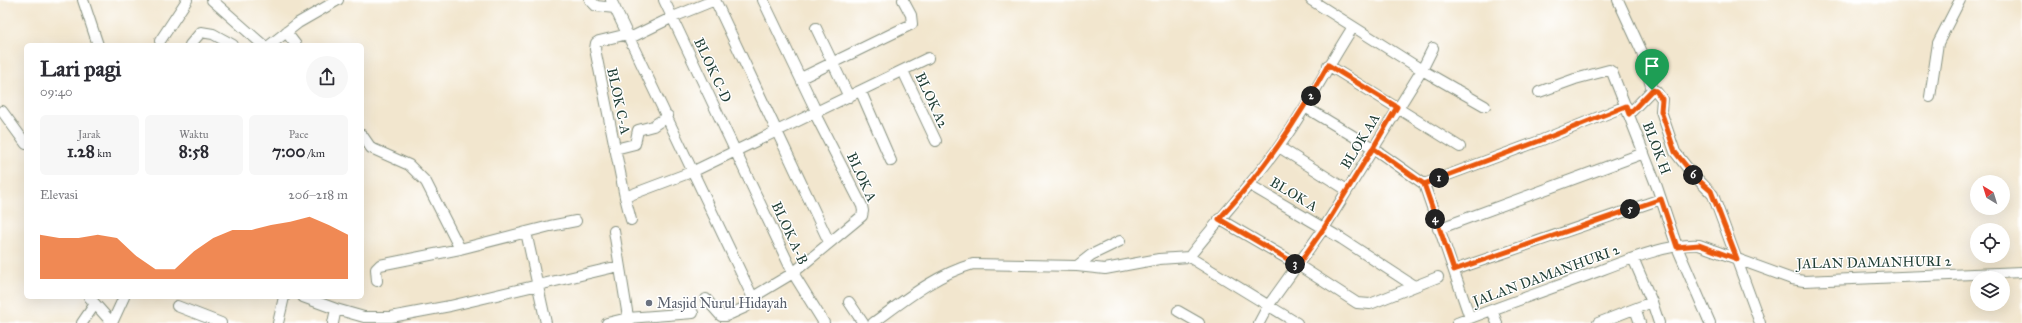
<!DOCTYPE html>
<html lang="id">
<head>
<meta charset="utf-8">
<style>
  :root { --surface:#fff; --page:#f7f7f7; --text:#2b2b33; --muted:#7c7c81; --accent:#ea580c }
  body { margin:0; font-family:"IM FELL Great Primer",serif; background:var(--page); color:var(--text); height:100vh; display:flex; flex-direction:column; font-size:15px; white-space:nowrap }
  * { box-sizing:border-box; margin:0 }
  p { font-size:13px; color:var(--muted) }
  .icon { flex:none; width:22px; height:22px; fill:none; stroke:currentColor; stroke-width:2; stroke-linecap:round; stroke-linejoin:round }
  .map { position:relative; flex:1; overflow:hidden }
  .side { position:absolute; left:24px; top:43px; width:340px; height:256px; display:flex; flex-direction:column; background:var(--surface); border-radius:6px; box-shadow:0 4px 16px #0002 }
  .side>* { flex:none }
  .needle { width:26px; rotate:322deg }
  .tools { position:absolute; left:1970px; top:175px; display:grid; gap:8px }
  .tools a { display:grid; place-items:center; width:40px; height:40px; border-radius:50%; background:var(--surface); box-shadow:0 4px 16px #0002; font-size:20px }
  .pin { position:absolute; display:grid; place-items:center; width:34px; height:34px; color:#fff; margin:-41px -17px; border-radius:50% 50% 50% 0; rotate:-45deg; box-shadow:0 0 4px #0007 }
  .pin .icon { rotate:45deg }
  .km { position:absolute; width:20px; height:20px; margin:-10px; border-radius:50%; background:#222; color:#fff; font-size:11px; line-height:20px; text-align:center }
  .round { display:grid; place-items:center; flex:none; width:42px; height:42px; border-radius:21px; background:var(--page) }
  .summary { display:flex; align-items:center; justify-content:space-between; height:68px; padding:0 16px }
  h1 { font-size:22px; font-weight:700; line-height:30px }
  .stats { display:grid; grid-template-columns:repeat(3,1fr); gap:6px; height:68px; padding:4px 16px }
  .stats div { display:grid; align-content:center; border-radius:6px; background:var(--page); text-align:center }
  .stats b { font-size:17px; font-weight:700 }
  .stats small { font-size:11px; font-weight:400 }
  .stats p { font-size:11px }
  .chart { height:112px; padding:8px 16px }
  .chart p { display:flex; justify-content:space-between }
  .chart svg { width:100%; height:72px; margin-top:4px; fill:var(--accent); opacity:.7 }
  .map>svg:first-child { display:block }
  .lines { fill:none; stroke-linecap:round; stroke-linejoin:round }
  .minor-casing { stroke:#889281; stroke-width:12 }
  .minor { stroke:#fff; stroke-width:10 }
  .route-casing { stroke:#fff; stroke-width:8 }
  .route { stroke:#ea580c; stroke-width:5 }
  .worship-dot { fill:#6b7280; stroke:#fff; stroke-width:1.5 }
  .labels { text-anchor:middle; stroke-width:3; stroke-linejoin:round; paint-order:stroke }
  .street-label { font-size:14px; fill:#1f3d34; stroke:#fff }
  .worship-label { font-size:14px; fill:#5b616d; stroke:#fff; text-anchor:start }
</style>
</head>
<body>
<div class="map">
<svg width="2022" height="323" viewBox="0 0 2022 323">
  <rect width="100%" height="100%" fill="#fff"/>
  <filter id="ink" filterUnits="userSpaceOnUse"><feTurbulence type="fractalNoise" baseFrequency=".025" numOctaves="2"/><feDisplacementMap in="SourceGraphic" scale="8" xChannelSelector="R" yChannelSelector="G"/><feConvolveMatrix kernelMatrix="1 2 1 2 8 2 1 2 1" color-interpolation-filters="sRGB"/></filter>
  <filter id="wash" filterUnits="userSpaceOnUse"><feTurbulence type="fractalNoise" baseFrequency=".012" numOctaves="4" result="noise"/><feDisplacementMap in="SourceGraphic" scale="16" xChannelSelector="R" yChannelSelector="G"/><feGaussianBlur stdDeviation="0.9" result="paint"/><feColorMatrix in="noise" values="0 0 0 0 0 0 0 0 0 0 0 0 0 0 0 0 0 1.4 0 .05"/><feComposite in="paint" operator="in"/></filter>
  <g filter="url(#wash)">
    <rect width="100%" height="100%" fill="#f2e6ce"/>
  </g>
  <g filter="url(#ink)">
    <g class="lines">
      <g class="minor-casing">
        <path id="minor" d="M83 0 98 45
          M212 0 263 45
          M590 0 596 6 615 8
          M611 0 753 298
          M664 0 793 273 824 323
          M715 0 829 242
          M763 0 817 113
          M1311 0 1422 70 1485 106
          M1618 0 1642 52 1652 90 1629 114
          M816 28 849 97
          M286 32 296 45
          M628 34 599 41 596 43 595 49 625 197 631 220
          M630 38 673 17 715 0
          M160 41 187 0
          M190 45 201 32 213 34 233 45
          M270 45 298 23 338 0
          M1328 65 1460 147
          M903 71 936 141
          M801 78 912 24 911 15 903 0
          M1652 90 1656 91 1662 99 1661 111 1675 152 1689 170 1713 195 1760 323
          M861 92 891 161
          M1539 92 1575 79 1609 70 1612 72 1657 187 1677 247 1710 323
          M1930 97 1938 43 1960 0
          M1305 107 1373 148 1424 184
          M2 111 26 144
          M362 135 371 148 409 165 426 182 460 249
          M1279 147 1347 190
          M615 149 635 144 638 130 653 126 668 116
          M1424 184 1542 140 1626 106
          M1424 184 1470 318
          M1250 185 1342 239 1414 286
          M625 197 694 171 928 58
          M1219 219 1298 265 1357 303 1370 304 1438 277
          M1438 229 1644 153
          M614 231 629 323
          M526 232 546 323
          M1189 257C1218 220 1250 186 1278 148 1306 110 1327 67 1353 27
          M1633 258 1652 302 1659 323
          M1077 266 1091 255 1120 241
          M1454 270 1661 199
          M377 281 376 269 380 265 460 249 550 226 576 221
          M89 297 112 323
          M303 297 336 309 364 317H391L450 306 619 266
          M706 299 721 316H726L746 307 758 294 793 273 862 216 863 211 862 206 815 114
          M849 302 863 323
          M177 306 221 323
          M1635 309 1640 323
          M1492 310 1497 323
          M1178 311 1199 323
          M82 323 95 304
          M112 323 124 297
          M278 323 284 297
          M333 323 336 309
          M607 323 628 318 693 313
          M873 323C905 300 935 275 973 264L1077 266 1105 269 1159 259 1189 257 1297 323
          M1259 323 1268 306 1324 228 1422 70 1433 48
          M1457 323C1501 306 1544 291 1588 275 1620 263 1666 243 1699 245L1792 279 1804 281 2022 272
          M1598 323 1652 302"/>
      </g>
      <use href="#minor" class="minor"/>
    </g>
  </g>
  <g class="lines" filter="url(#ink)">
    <g class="route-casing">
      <path id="route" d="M1652 90 1629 114 1626 106 1542 140 1424 184 1373 148 1397 107 1328 65C1296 123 1264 170 1219 219L1298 265 1324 228 1373 148 1424 184 1454 270 1661 199 1677 247 1699 245 1737 259 1711 191 1696 178 1675 152 1661 111 1662 99 1656 91 1652 90"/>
    </g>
    <use href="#route" class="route"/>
  </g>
  <circle class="worship-dot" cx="649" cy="303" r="4"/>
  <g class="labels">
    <g class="street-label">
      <text transform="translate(713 70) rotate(65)" y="5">BLOK C-D</text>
      <text transform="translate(932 100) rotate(65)" y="5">BLOK A2</text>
      <text transform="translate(619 101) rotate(78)" y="5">BLOK C-A</text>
      <text transform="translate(1360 141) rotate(-59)" y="5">BLOK AA</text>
      <text transform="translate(1657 148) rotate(69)" y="5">BLOK H</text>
      <text transform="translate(862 177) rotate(65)" y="5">BLOK A</text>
      <text transform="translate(1294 194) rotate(31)" y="5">BLOK A</text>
      <text transform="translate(790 233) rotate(65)" y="5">BLOK A-B</text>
      <text transform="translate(1874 262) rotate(-1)" y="5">JALAN DAMANHURI 2</text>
      <text transform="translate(1546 275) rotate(-20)" y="5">JALAN DAMANHURI 2</text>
    </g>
    <g class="worship-label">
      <text x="657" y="308">Masjid Nurul Hidayah</text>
    </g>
  </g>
</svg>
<div class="tools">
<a><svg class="needle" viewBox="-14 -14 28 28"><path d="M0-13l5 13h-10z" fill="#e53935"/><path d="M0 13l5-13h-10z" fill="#7c7c81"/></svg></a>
<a><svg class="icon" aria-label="locate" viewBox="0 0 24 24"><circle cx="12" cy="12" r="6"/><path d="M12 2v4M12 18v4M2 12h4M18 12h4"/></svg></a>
<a><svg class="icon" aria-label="layers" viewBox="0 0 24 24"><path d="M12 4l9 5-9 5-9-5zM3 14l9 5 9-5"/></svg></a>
</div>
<div class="pin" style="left:1652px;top:90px;background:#1e9e55"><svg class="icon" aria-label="arrive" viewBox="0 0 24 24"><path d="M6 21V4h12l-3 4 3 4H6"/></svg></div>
<b class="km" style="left:1439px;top:178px">1</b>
<b class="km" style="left:1311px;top:96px">2</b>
<b class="km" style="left:1295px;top:264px">3</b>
<b class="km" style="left:1435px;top:219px">4</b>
<b class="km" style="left:1630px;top:209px">5</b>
<b class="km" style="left:1693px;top:175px">6</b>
<section class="side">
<div class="summary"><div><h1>Lari pagi</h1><p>09:40</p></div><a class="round"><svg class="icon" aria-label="share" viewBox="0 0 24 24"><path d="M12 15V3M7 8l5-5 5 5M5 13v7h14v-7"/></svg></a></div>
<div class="stats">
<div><p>Jarak</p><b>1.28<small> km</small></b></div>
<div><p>Waktu</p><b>8:58</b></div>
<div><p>Pace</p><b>7:00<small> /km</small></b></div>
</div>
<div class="chart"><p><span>Elevasi</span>206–218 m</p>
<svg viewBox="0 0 160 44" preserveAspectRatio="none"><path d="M0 44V17L10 19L20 19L30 17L40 19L50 30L60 38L70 38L80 27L90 19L100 14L110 14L120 11L130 9L140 6L150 11L160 17V44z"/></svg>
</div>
</section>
</div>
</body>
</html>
